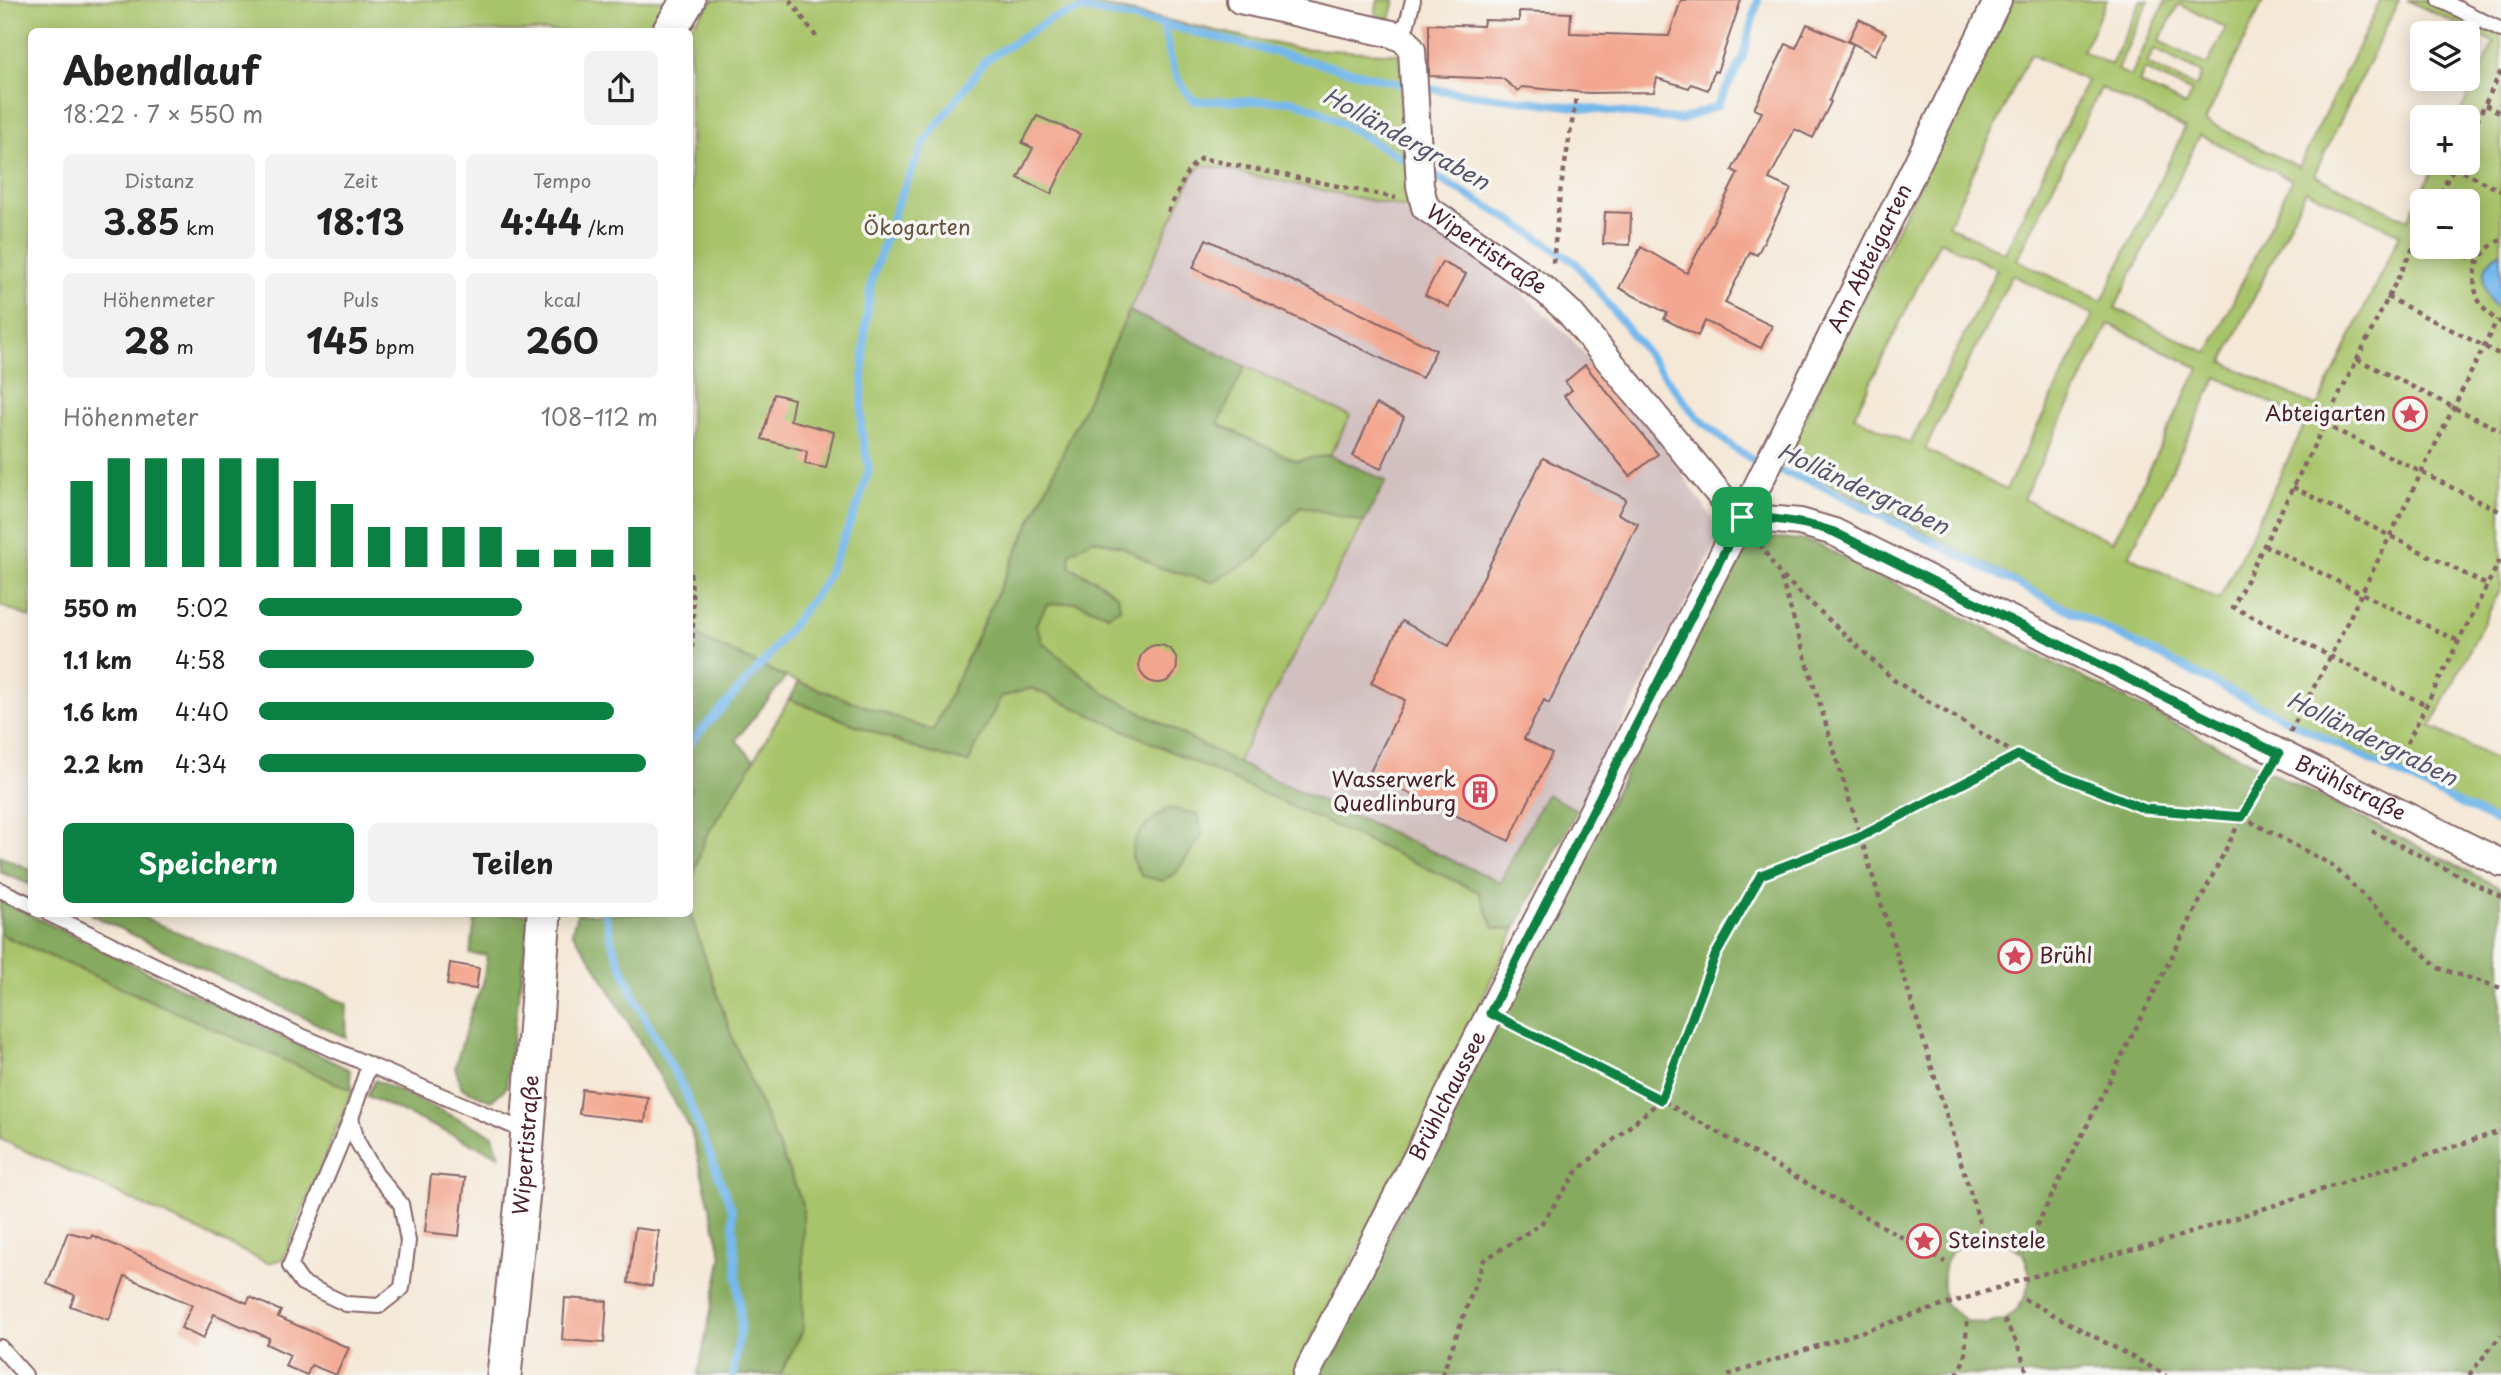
<!DOCTYPE html>
<html lang="de">
<head>
<meta charset="utf-8">
<style>
  :root { --surface:#fff; --page:#f2f2f2; --text:#222; --muted:#767676; --accent:#0b8043 }
  body { margin:0; font-family:"Playpen Sans",sans-serif; background:var(--page); color:var(--text); height:100vh; display:flex; flex-direction:column; font-size:26px; white-space:nowrap }
  * { box-sizing:border-box; margin:0 }
  p { font-size:23px; color:var(--muted) }
  .icon { flex:none; width:38px; height:38px; fill:none; stroke:currentColor; stroke-width:2; stroke-linecap:round; stroke-linejoin:round }
  .map { position:relative; flex:1; overflow:hidden }
  .sheet { position:absolute; left:28px; top:28px; width:665px; height:889px; display:flex; flex-direction:column; background:var(--surface); border-radius:10px; box-shadow:0 4px 18px #0003 }
  .sheet>* { flex:none }
  .tools { position:absolute; left:2410px; top:21px; display:grid; gap:14px }
  .tools a { display:grid; place-items:center; width:70px; height:70px; border-radius:10px; background:var(--surface); box-shadow:0 4px 18px #0003; font-size:35px }
  .pin { position:absolute; display:grid; place-items:center; width:60px; height:60px; color:#fff; margin:-30px; border-radius:14px; box-shadow:0 4px 10px #0006 }
  .round { display:grid; place-items:center; flex:none; width:74px; height:74px; border-radius:10px; background:var(--page) }
  .summary { display:flex; align-items:center; justify-content:space-between; height:119px; padding:0 35px }
  h1 { font-size:38px; font-weight:700; line-height:52px }
  .stats { display:grid; grid-template-columns:repeat(3,1fr); gap:10px; height:119px; padding:7px 35px }
  .stats div { display:grid; align-content:center; border-radius:10px; background:var(--page); text-align:center }
  .stats b { font-size:35px; font-weight:700 }
  .stats small { font-size:19px; font-weight:400 }
  .stats p { font-size:19px }
  .chart { height:196px; padding:14px 35px }
  .chart p { display:flex; justify-content:space-between }
  .chart svg { width:100%; height:126px; margin-top:7px; stroke:var(--accent); stroke-width:6 }
  .cta { display:flex; gap:14px; margin-top:auto; padding:14px 35px }
  .cta a { flex:1; height:80px; border-radius:10px; background:var(--accent); color:#fff; font-size:28px; font-weight:700; line-height:80px; text-align:center }
  .cta a+a { background:var(--page); color:var(--text) }
  ul { padding:0 35px; list-style:none; font-size:23px }
  li { display:grid; grid-template-columns:112px 84px 1fr; align-items:center; height:52px }
  li i { height:18px; border-radius:9px; background:var(--accent) }
  .map>svg:first-child { display:block }
  .industrial { fill:#d2bfc0 }
  .green { fill:#a8c46b; stroke:#79724b; stroke-width:2; fill-rule:evenodd }
  .forest { fill:#86aa5f; stroke:#686445; stroke-width:2; fill-rule:evenodd }
  .water { fill:#75b8eb; stroke:#606c8b; stroke-width:2 }
  .lines { fill:none; stroke-linecap:round; stroke-linejoin:round }
  .stream { stroke:#75b8eb; stroke-width:8 }
  .building { fill:#f3a790 }
  .service-casing { stroke:#866567; stroke-width:18 }
  .minor-casing { stroke:#866567; stroke-width:30 }
  .tertiary-casing { stroke:#866567; stroke-width:37 }
  .path { stroke:#866567; stroke-width:4.5; stroke-dasharray:5 5; stroke-linecap:butt }
  .service { stroke:#fff; stroke-width:14 }
  .minor { stroke:#fff; stroke-width:26 }
  .tertiary { stroke:#fff; stroke-width:33 }
  .route-casing { stroke:#fff; stroke-width:14 }
  .route { stroke:#0b8043; stroke-width:9 }
  .labels { text-anchor:middle; stroke-width:7; stroke-linejoin:round; paint-order:stroke }
  .park-label { font-size:21px; fill:#66513e; stroke:#f6f6f2 }
  .street-label { font-size:21px; fill:#4a1f2b; stroke:#f6f6f2 }
  .poi-label { font-size:21px; fill:#4a1f2b; stroke:#f6f6f2; text-anchor:end }
  .water-label { font-size:23px; font-style:italic; fill:#59556e; stroke:#f6f6f2 }
</style>
</head>
<body>
<div class="map">
<svg width="2501" height="1375" viewBox="0 0 2501 1375">
  <rect width="100%" height="100%" fill="#f6f6f2"/>
  <filter id="ink" filterUnits="userSpaceOnUse"><feTurbulence type="fractalNoise" baseFrequency=".0143" numOctaves="2"/><feDisplacementMap in="SourceGraphic" scale="14" xChannelSelector="R" yChannelSelector="G"/><feConvolveMatrix kernelMatrix="1 2 1 2 8 2 1 2 1" color-interpolation-filters="sRGB"/></filter>
  <filter id="wash" filterUnits="userSpaceOnUse"><feTurbulence type="fractalNoise" baseFrequency=".00686" numOctaves="4" result="noise"/><feDisplacementMap in="SourceGraphic" scale="28" xChannelSelector="R" yChannelSelector="G"/><feGaussianBlur stdDeviation="1.57" result="paint"/><feColorMatrix in="noise" values="0 0 0 0 0 0 0 0 0 0 0 0 0 0 0 0 0 1.4 0 .05"/><feComposite in="paint" operator="in"/></filter>
  <g filter="url(#wash)">
    <rect width="100%" height="100%" fill="#f5e8d7"/>
    <path class="industrial" d="M1204 165 1415 210 1504 276 1569 336 1656 435 1722 533 1577 810 1546 794 1501 882 1237 763 1385 482 1330 455 1349 416 1129 311 1193 174Z"/>
    <path class="green" d="M0 0H666L647 31 32 32 31 618 0 605Z
      M713 0H1074L1295 48 1400 54 1415 210 1204 165 1193 174 933 731 785 677 690 633V32H686Z
      M1378 0H1395L1390 20 1375 15Z
      M2009 0H2107L2083 51 2111 65 2141 0H2149L2117 70 2131 76 2166 0H2264L2205 121 2299 167 2381 0H2399L2314 175 2408 220 2436 163H2468V117H2458L2494 42 2407 0H2426L2501 36V588L2431 727 2501 762V821L2185 667 1784 460ZM2179 4 2226 28 2207 65 2159 41ZM2154 49 2202 73 2196 87 2147 64ZM2030 54 2087 81 2005 253 1948 225ZM2145 70 2192 92 2186 106 2139 83ZM2101 88 2185 128 2102 301 2017 260ZM2200 135 2292 180 2208 353 2115 308ZM2306 190 2400 234 2317 407 2223 362ZM2422 201H2468V247H2422ZM1940 241 1997 269 1910 444 1854 416ZM2012 275 2093 315 2006 490 1925 449ZM2109 324 2199 368 2113 542 2023 499ZM2217 377 2307 420 2219 600 2129 556Z
      M1245 366 1350 416 1330 455 1296 461 1217 423Z
      M1301 506 1364 522 1237 763 1106 694 1043 643 1035 624 1047 605 1076 602 1108 615 1097 581 1070 567V553L1093 539 1123 547 1157 567 1255 559Z
      M1032 688 1480 892 1494 927 1515 929 1440 1090 1293 1375H780L803 1330V1204L733 1040 690 913V886L705 838 754 760 789 699 923 751 1001 697Z
      M0 934 352 1090 283 1259 268 1263 0 1139Z"/>
    <path class="forest" d="M1129 311 1245 366 1218 424 1296 461 1330 455 1386 481 1364 522 1301 506 1255 559 1212 582 1157 567 1123 547 1093 539 1070 553V567L1097 581 1118 596 1120 608 1108 615 1076 602 1047 605 1036 624 1043 643 1106 694 1237 763 1500 882 1546 794 1577 810 1515 929 1494 928 1479 892 1032 688 1001 697 968 763 923 751 789 699 799 682 933 731Z
      M1780 538 1801 540 1817 544 2501 888V1375H1317L1741 547 1758 539ZM1987 1237 2005 1242 2023 1253 2031 1277 2024 1299 2016 1311 2004 1320 1985 1324 1967 1321 1945 1304C1938 1265 1944 1243 1987 1237Z
      M690 633 786 677 736 740 754 760 705 838 690 886Z
      M1168 808 1198 814 1203 834 1176 873 1162 881 1142 876C1139 871 1133 863 1132 856 1131 833 1152 820 1168 808Z
      M0 856 31 870V885L0 872Z
      M0 900 350 1070 352 1090 0 934Z
      M690 913 733 1040 803 1204V1330L780 1375H698L722 1256 691 1130 595 965 572 932 577 914Z
      M90 914H135L347 1004 346 1038Z
      M476 914H530L506 1088 491 1101 462 1088 455 1067 472 1009 483 984 487 955 470 954Z
      M375 1080 493 1135 499 1156 367 1096Z"/>
    <path class="water" d="M2501 252V312C2481 296 2475 266 2501 252Z"/>
    <g class="lines">
      <path class="stream" d="M1163 24C1169 50 1172 83 1195 101H1294L1318 110 1412 164
        M1424 170 1511 220 1576 263 1697 417 1734 448 1767 468 1812 481 2302 727 2501 824
        M690 743 765 661 824 583 858 505 869 469 861 429 865 328 872 279 897 204 925 141 986 60 1051 19 1084 9 1163 24 1413 87 1681 120 1717 106 1742 59 1758 0
        M605 914 613 946 637 1003 684 1090 732 1209 741 1325 733 1375"/>
    </g>
    <g id="blocks">
      <path class="building" d="M1681 0H1741L1717 72 1714 71 1708 90 1691 84 1689 88 1657 78 1654 92 1589 93 1522 87 1518 91 1503 79 1429 76V24L1483 26 1484 20 1519 21V11L1571 13 1570 33 1669 36Z
        M1859 19 1886 33 1875 55 1848 41Z
        M1807 24 1853 44 1829 101 1831 102 1813 138 1795 129 1769 179 1791 189 1757 255 1750 252 1725 303 1772 326 1761 348 1705 321 1698 336 1664 319 1667 313 1619 288 1641 247 1687 273 1738 173 1732 170 1762 112 1754 109 1786 44 1796 48Z
        M1037 116 1080 134 1051 194 1018 178 1033 148 1022 143Z
        M1605 212 1631 213 1630 245 1603 244Z
        M1206 239 1436 350 1422 378 1193 268Z
        M1442 262 1466 274 1449 307 1425 295Z
        M1585 365 1658 454 1630 476 1564 396 1572 390 1565 382Z
        M774 394 794 399 790 420 834 432 826 468 805 464 807 451 762 439Z
        M1376 404 1404 417 1381 469 1353 456Z
        M1543 458 1626 499 1618 514 1638 524 1549 703 1544 700 1524 739 1552 753 1509 841 1369 774 1405 700 1371 683 1402 621 1449 646Z
        M1139 664a19 19 0 1 1 38 0a19 19 0 1 1-38 0Z
        M450 963 479 968 476 989 447 985Z
        M582 1089 648 1097 645 1122 579 1114Z
        M431 1175 465 1178 459 1236 425 1232Z
        M635 1228 659 1231 652 1286 628 1283Z
        M68 1232 91 1238 92 1235 247 1303 250 1297 281 1311 278 1317 349 1348 336 1375 311 1365 307 1375 285 1366 290 1355 266 1344 269 1338 214 1314 203 1339 181 1328 192 1305 125 1276 109 1320 70 1306 75 1295 47 1284Z
        M565 1298 607 1301 604 1343 562 1340Z"/>
    </g>
  </g>
  <g filter="url(#ink)">
    <use href="#blocks" fill-opacity="0" stroke="#866567" stroke-width="2"/>
    <g class="lines">
      <g class="service-casing">
        <path id="service" d="M2440 0 2501 30
          M1392 34 1407 24 1413 0
          M0 890 32 905
          M49 914 299 1035 527 1132
          M351 1118 290 1266 302 1283 346 1304 379 1306 402 1288 408 1241 401 1204 376 1174 357 1141 351 1118 369 1065
          M0 1347 25 1375"/>
      </g>
      <g class="minor-casing">
        <g id="minor">
          <path id="s1" d="M1240 0 1392 34 1405 40 1412 50 1420 186 1425 207 1546 291 1570 313 1724 500 1742 517"/>
          <path id="s2" d="M1742 517 1800 522 1834 532 2501 863"/>
          <path id="s3" d="M1306 1375 1742 517 1998 0"/>
        </g>
      </g>
      <g class="tertiary-casing">
        <g id="tertiary">
          <path d="M669 32 688 0"/>
          <path id="s4" d="M504 1375 524 1182 544 914"/>
        </g>
      </g>
      <path class="path" d="M790 0 817 38
        M2485 105 2501 113
        M2468 139 2501 71
        M2454 167 2501 191
        M2436 201 2456 163
        M1168 212 1189 169 1201 158 1396 198
        M2422 230 2233 607 2426 705
        M2501 240C2465 256 2466 306 2501 322
        M2448 247 2478 262
        M1553 263 1560 193 1576 99
        M2387 297 2501 355
        M2357 359 2501 431
        M2324 424 2501 512
        M2293 487 2487 585
        M1760 544 1780 575 1984 1237
        M2264 545 2458 641
        M690 573C694 604 694 632 690 664
        M1783 577 1895 681 2017 755
        M2290 732 2331 655 2497 320
        M2407 743 2501 558
        M2372 831 2501 897
        M1513 1024 1661 1100 1945 1262
        M2023 1253 2242 817 2268 774
        M2024 1299 2166 1375
        M2004 1320 2017 1343 2028 1375
        M1442 1375 1484 1260 1541 1224 1579 1169 1661 1100 1715 956 1761 875 1860 837 2018 755 2062 776 2145 809 2242 817 2332 865 2438 968 2501 988
        M1728 1375 2031 1277 2171 1239 2501 1131
        M1957 1375 1965 1357 1967 1321
        M2469 1375 2501 1335"/>
      <use href="#service" class="service"/>
      <use href="#minor" class="minor"/>
      <use href="#tertiary" class="tertiary"/>
    </g>
  </g>
  <g class="lines" filter="url(#ink)">
    <g class="route-casing">
      <path id="route" d="M1742 517C1773 518 1804 521 1834 532L2279 754 2242 817 2145 809 2062 776 2018 755 1860 837 1761 875 1715 956 1661 1100 1490 1013Z"/>
    </g>
    <use href="#route" class="route"/>
  </g>
  <defs>
    <g id="sight-ring" transform="scale(1.75)"><circle r="9.5" fill="#f6f6f2" stroke="#d1495b" stroke-width="1.5"/><path d="M0-6L1.8-2.2L6-1.7L2.9 1.2L3.7 5.4L0 3.3L-3.7 5.4L-2.9 1.2L-6-1.7L-1.8-2.2Z" fill="#d1495b"/></g>
    <g id="building-ring" transform="scale(1.75)"><circle r="9.5" fill="#f6f6f2" stroke="#d1495b" stroke-width="1.5"/><path d="M-4-6H4V6H1V3H-1V6H-4ZM-2.5-4.3h1.7v1.8h-1.7ZM.8-4.3h1.7v1.8H.8ZM-2.5-1h1.7V.8h-1.7ZM.8-1h1.7V.8H.8Z" fill="#d1495b"/></g>
  </defs>
  <g fill-rule="evenodd">
    <use href="#sight-ring" x="2410" y="414"/>
    <use href="#building-ring" x="1480" y="792"/>
    <use href="#sight-ring" x="2015" y="956"/>
    <use href="#sight-ring" x="1924" y="1241"/>
  </g>
  <g class="labels">
    <g class="park-label">
      <text x="917" y="235">Ökogarten</text>
    </g>
    <g class="street-label">
      <text dy="7" stroke="none"><textPath href="#s1" startOffset="415">Wipertistraße</textPath></text>
      <text dy="7" stroke="none"><textPath href="#s3" startOffset="1251">Am Abteigarten</textPath></text>
      <text dy="7" stroke="none"><textPath href="#s2" startOffset="670">Brühlstraße</textPath></text>
      <text dy="7" stroke="none"><textPath href="#s3" startOffset="313">Brühlchaussee</textPath></text>
      <text dy="7" stroke="none"><textPath href="#s4" startOffset="231">Wipertistraße</textPath></text>
    </g>
    <g class="poi-label">
      <text x="2386" y="421">Abteigarten</text>
      <text x="1456" y="787">Wasserwerk<tspan x="1456" dy="24">Quedlinburg</tspan></text>
      <text x="2039" y="963" text-anchor="start">Brühl</text>
      <text x="1948" y="1248" text-anchor="start">Steinstele</text>
    </g>
    <g class="water-label">
      <text transform="translate(1406 139) rotate(29)" y="8">Holländergraben</text>
      <text transform="translate(1863 489) rotate(25)" y="8">Holländergraben</text>
      <text transform="translate(2372 739) rotate(26)" y="8">Holländergraben</text>
    </g>
  </g>
</svg>
<div class="tools">
<a><svg class="icon" aria-label="layers" viewBox="0 0 24 24"><path d="M12 4l9 5-9 5-9-5zM3 14l9 5 9-5"/></svg></a>
<a>+</a>
<a>−</a>
</div>
<div class="pin" style="left:1742px;top:517px;background:#1e9e55"><svg class="icon" aria-label="arrive" viewBox="0 0 24 24"><path d="M6 21V4h12l-3 4 3 4H6"/></svg></div>
<section class="sheet">
<div class="summary"><div><h1>Abendlauf</h1><p>18:22 · 7 × 550 m</p></div><a class="round"><svg class="icon" aria-label="share" viewBox="0 0 24 24"><path d="M12 15V3M7 8l5-5 5 5M5 13v7h14v-7"/></svg></a></div>
<div class="stats">
<div><p>Distanz</p><b>3.85<small> km</small></b></div>
<div><p>Zeit</p><b>18:13</b></div>
<div><p>Tempo</p><b>4:44<small> /km</small></b></div>
</div>
<div class="stats">
<div><p>Höhenmeter</p><b>28<small> m</small></b></div>
<div><p>Puls</p><b>145<small> bpm</small></b></div>
<div><p>kcal</p><b>260</b></div>
</div>
<div class="chart"><p><span>Höhenmeter</span>108–112 m</p>
<svg viewBox="0 0 160 44" preserveAspectRatio="none"><path d="M5 44V14M15 44V6M25 44V6M35 44V6M45 44V6M55 44V6M65 44V14M75 44V22M85 44V30M95 44V30M105 44V30M115 44V30M125 44V38M135 44V38M145 44V38M155 44V30"/></svg>
</div>
<ul>
<li><b>550 m</b>5:02<i style="width:66%"></i></li>
<li><b>1.1 km</b>4:58<i style="width:69%"></i></li>
<li><b>1.6 km</b>4:40<i style="width:89%"></i></li>
<li><b>2.2 km</b>4:34<i style="width:97%"></i></li>
</ul>
<div class="cta"><a>Speichern</a><a>Teilen</a></div>
</section>
</div>
</body>
</html>
